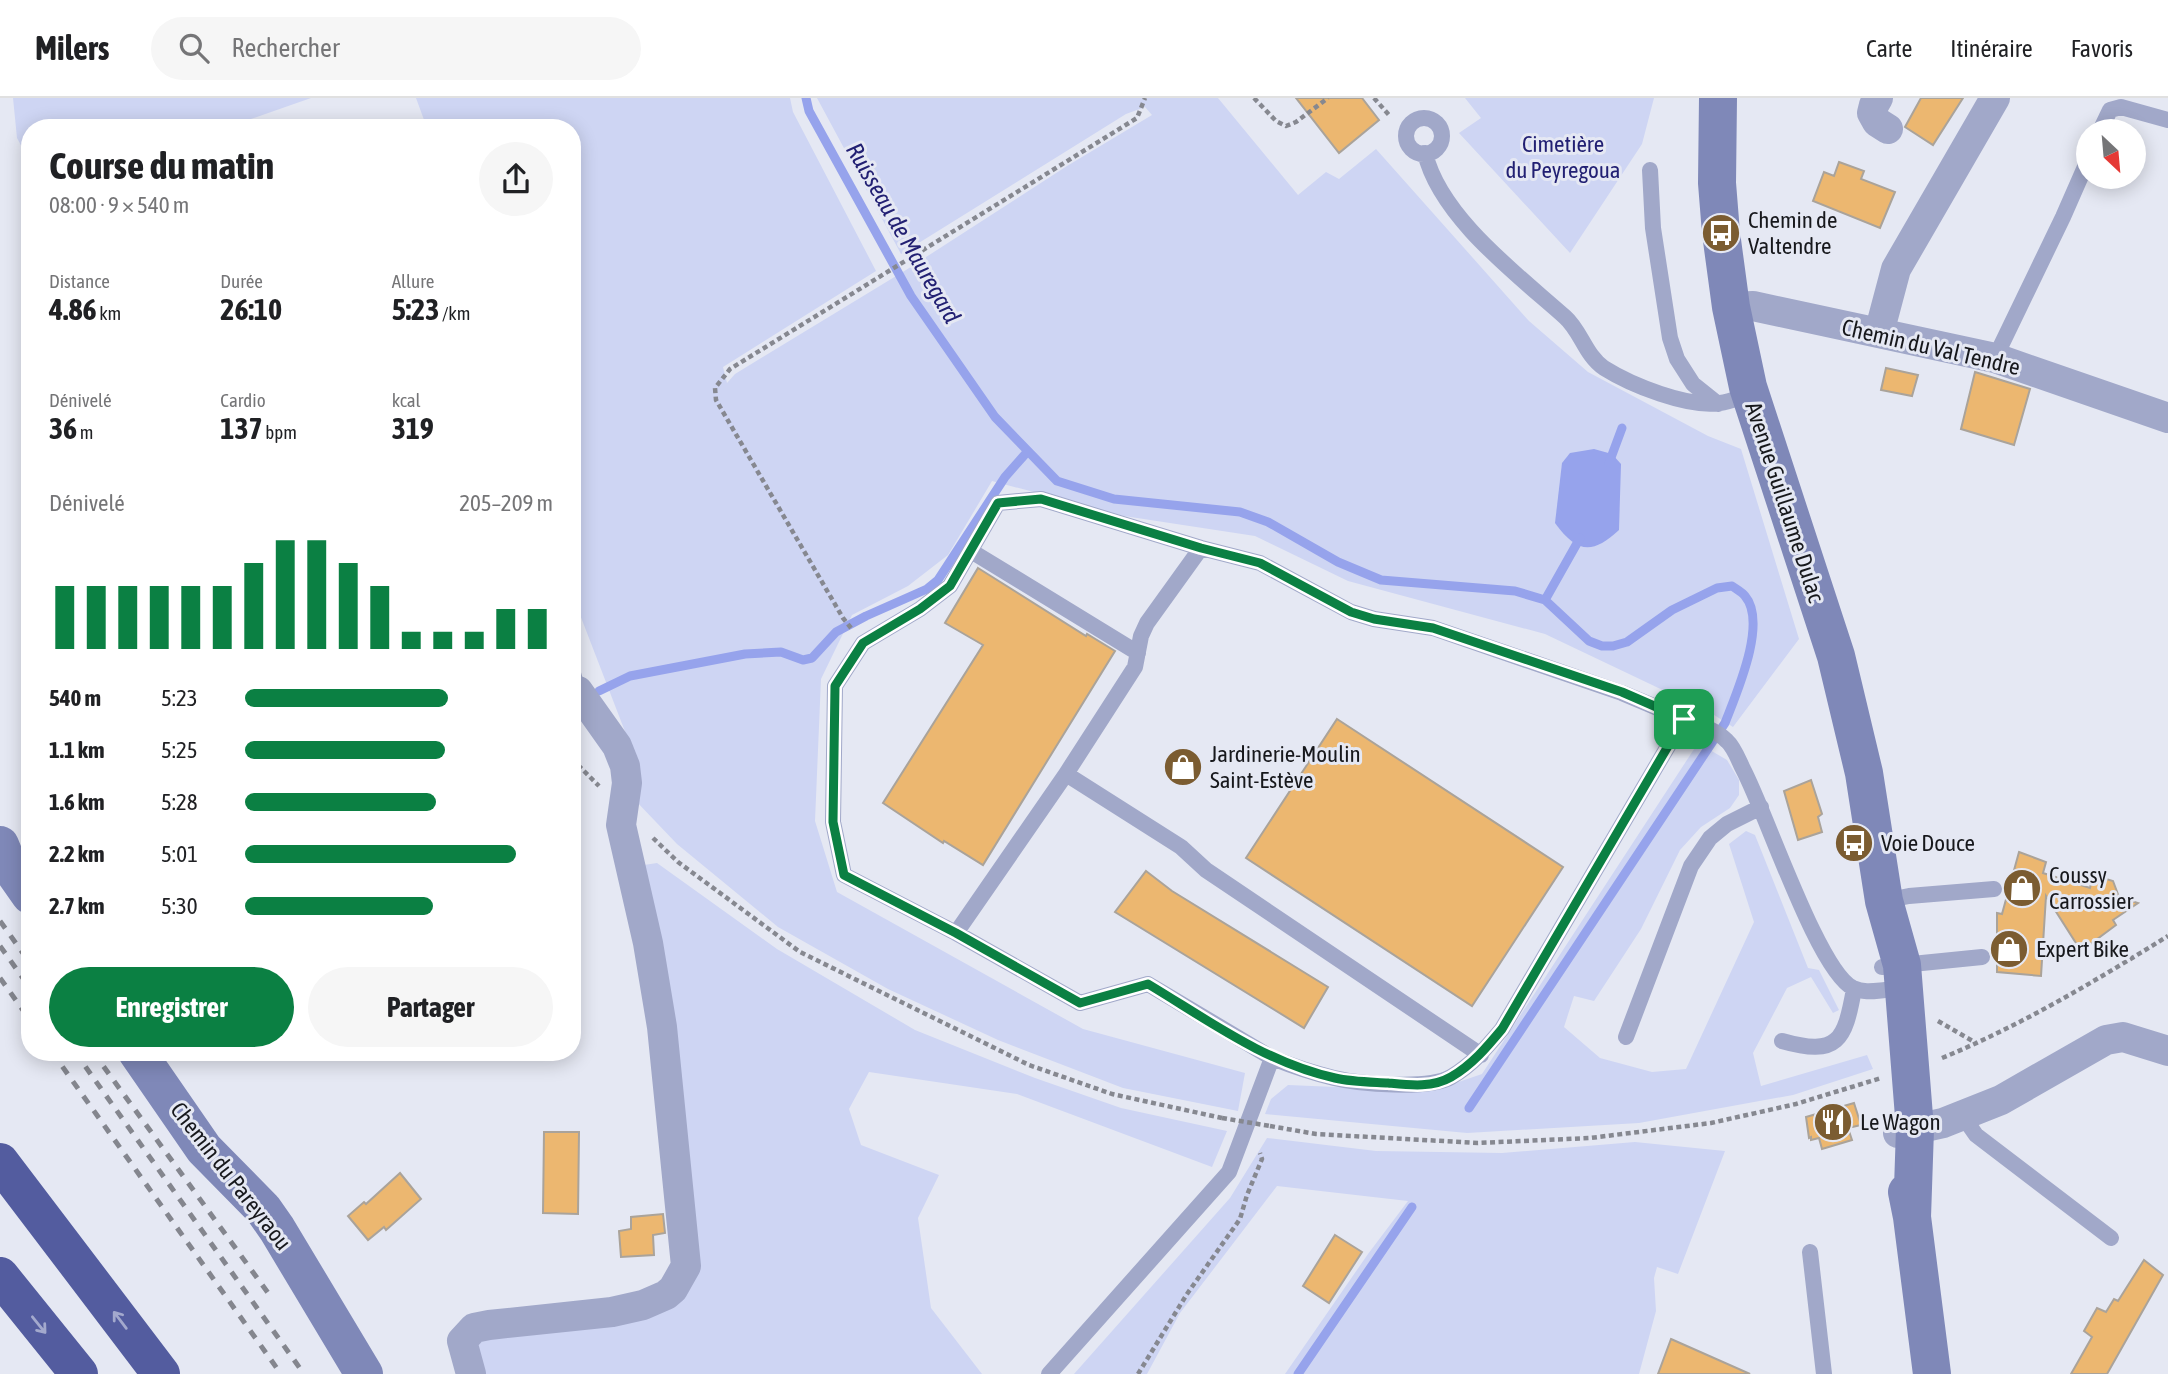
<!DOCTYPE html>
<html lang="fr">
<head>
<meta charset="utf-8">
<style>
  :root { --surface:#fff; --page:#f6f6f6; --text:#202124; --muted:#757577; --line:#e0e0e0; --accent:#0b8043 }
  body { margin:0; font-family:"Asap Condensed",sans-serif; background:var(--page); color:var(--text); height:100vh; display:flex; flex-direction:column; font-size:26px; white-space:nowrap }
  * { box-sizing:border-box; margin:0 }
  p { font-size:23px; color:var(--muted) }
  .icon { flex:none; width:38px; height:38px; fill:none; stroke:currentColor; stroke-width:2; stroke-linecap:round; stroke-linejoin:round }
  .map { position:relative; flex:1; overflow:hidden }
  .sheet { position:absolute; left:21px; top:21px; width:560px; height:942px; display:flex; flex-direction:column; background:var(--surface); border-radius:28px; box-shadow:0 4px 18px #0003 }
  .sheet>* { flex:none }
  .needle { width:46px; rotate:154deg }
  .tools { position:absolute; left:2076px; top:21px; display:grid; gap:14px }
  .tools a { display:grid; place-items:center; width:70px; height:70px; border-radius:50%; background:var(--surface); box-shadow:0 4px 18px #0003; font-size:35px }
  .pin { position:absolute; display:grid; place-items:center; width:60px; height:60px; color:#fff; margin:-30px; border-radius:14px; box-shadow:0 4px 10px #0006 }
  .round { display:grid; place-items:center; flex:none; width:74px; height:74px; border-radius:37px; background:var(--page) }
  .summary { display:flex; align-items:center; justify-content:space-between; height:119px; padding:0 28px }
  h1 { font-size:38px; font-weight:700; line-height:52px }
  .metrics { display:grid; grid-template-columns:repeat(3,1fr); gap:10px; height:119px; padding:7px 28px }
  .metrics div { display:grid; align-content:center }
  .metrics b { font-size:30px; font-weight:700 }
  .metrics small { font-size:19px; font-weight:400 }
  .metrics p { font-size:19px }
  .chart { height:196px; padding:14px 28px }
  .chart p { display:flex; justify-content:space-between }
  .chart svg { width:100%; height:126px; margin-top:7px; stroke:var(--accent); stroke-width:6 }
  .primary-button { display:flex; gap:14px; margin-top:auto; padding:14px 28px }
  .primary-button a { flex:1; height:80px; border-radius:42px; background:var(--accent); color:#fff; font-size:28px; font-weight:700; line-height:80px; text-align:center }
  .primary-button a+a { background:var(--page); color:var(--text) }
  ul { padding:0 28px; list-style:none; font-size:23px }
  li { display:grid; grid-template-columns:112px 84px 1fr; align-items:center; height:52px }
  li i { height:18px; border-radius:9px; background:var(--accent) }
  header { display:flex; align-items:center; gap:42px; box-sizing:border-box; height:98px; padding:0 35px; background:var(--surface); border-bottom:2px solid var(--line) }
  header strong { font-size:33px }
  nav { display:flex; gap:38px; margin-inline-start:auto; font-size:24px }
  .search { width:490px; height:63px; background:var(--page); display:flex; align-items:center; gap:18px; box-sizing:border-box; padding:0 24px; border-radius:38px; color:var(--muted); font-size:26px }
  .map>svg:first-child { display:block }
  .green { fill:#ced5f3 }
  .water { fill:#96a3ec }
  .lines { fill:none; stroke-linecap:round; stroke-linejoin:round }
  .stream { stroke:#96a3ec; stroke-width:9 }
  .building { fill:#ecb770; stroke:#aaa39a; stroke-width:2 }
  .path { stroke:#868890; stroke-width:4.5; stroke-dasharray:5 3.5; stroke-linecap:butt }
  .lane { stroke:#a1a8c9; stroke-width:16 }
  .street { stroke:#a1a8c9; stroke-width:30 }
  .secondary { stroke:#7f88b8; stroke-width:38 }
  .highway { stroke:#535c9f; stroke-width:38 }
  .rail { stroke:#84868e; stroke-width:5; stroke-dasharray:9 9; stroke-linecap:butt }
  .path-bridge { stroke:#868890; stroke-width:4.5; stroke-dasharray:5 3.5; stroke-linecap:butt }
  .oneway { stroke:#a3a9cd }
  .route-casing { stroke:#fff; stroke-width:14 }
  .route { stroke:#0b8043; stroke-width:9 }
  .labels { text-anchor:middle; stroke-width:6; stroke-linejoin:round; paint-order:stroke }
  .park-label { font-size:23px; fill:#222073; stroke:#e5e8f3 }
  .poi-label { font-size:23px; fill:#17181c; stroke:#e5e8f3; text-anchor:start }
  .street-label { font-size:23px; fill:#17181c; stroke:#e5e8f3 }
  .water-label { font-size:24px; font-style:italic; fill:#222073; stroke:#e5e8f3 }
</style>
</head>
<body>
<header>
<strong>Milers</strong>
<div class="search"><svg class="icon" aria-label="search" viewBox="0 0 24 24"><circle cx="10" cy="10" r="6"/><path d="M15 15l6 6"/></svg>Rechercher</div>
<nav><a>Carte</a><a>Itinéraire</a><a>Favoris</a></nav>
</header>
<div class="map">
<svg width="2168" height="1276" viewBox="0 0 2168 1276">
  <rect width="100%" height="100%" fill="#e5e8f3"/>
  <path class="green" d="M13 0H311L225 30H30V64L17 40Z
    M416 0H790L793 14 876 173 723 269 727 285 735 276 906 172 1067 68 1152 17 1145 9 1126 16 901 156 817 0H1218L1298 97 1326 74 1339 81 1376 51 1529 223 1588 274 1708 338 1741 351 1799 541 1733 629 1711 615 1545 536 1348 483 1255 438 1124 418 992 383 948 457 908 488 852 517 821 581 815 723 837 794 1083 931 1245 975 1238 1013 1123 990 998 942 888 891 778 829 677 746 634 701 636 662 572 496V30H427Z
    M1465 0H1654L1642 46 1570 155 1459 35 1481 20Z
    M1698 645 1727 662 1739 682V697L1730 710 1701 729 1680 752 1641 831 1594 903 1574 898 1564 929 1600 960 1652 974 1686 971 1754 824 1729 746 1746 733 1755 737 1808 870 1819 872 1839 912 1833 915 1811 879 1787 890 1753 955 1761 988 1867 957 1873 971 1793 997 1639 1025 1467 1035 1265 1016 1271 1001 1288 987 1432 993 1482 976Z
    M657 765 777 851 915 932 1035 980 1121 1010 1227 1033 1212 1069 1017 996 869 974 849 1011 861 1047 939 1077 918 1120 931 1210 982 1276H480L472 1247 482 1235 681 1198 644 767Z
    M1267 1040 1376 1053 1502 1055 1635 1044 1725 1053 1678 1176 1657 1169 1654 1180 1656 1213 1639 1276H1285L1368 1156 1408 1103 1277 1088 1180 1215 1147 1276H1074L1230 1100Z"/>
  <path class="water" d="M1594 351 1612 356 1621 366 1619 432C1592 457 1577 455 1555 425L1562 365 1570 355Z"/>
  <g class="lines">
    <path class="stream" d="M806 0 809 13 911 198 995 319 1057 383 1114 401 1240 414 1268 424 1338 464 1381 482 1515 493 1545 502 1589 543 1602 548H1613L1627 544 1672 512 1717 490 1732 488C1736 491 1742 494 1745 498 1768 525 1736 596 1725 625L1469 1010
      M1609 365 1622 330
      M1545 502 1580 440
      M599 593 630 578 745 556 781 554 803 562 812 560 836 534 866 518 927 491 938 482 1005 379 1028 353
      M1298 1276 1412 1109"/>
  </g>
  <path class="building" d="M1296 0H1362L1379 22 1339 55Z
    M1921 0H1963L1933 47 1905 29Z
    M1839 64 1864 73 1861 81 1895 94 1880 130 1813 103 1824 74 1834 78Z
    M1886 270 1918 277 1912 298 1881 292Z
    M1975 274 2030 291 2014 347 1961 331Z
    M978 470 1086 538 1087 536 1115 553 983 767 944 743 943 745 883 705 983 547 945 525Z
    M1337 621 1563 769 1472 908 1246 760Z
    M1811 682 1822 716 1818 719 1822 734 1798 742 1784 693Z
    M2019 754 2046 764 2043 775 2090 790 2093 777 2113 783 2119 799 2138 805 2113 822 2116 827 2081 853 2046 798 2041 878 1997 874V815L2002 816Z
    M1146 773 1172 793 1328 889 1304 930 1115 814Z
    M1854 1005 1861 1027 1848 1030 1852 1042 1822 1051 1819 1040 1811 1042V1039L1809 1040 1806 1019Z
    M544 1034H579L578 1116 543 1115Z
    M400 1075 421 1101 386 1132 384 1129 368 1142 348 1118 364 1104 366 1106Z
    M663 1116 665 1135 653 1137 654 1157 621 1159 619 1133 631 1131V1119Z
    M1335 1137 1362 1154 1329 1205 1303 1188Z
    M2144 1162 2163 1177 2107 1276H2071L2092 1239 2084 1233 2097 1210 2106 1214 2114 1201 2118 1203Z
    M1671 1241 1750 1276H1658Z"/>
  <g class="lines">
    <path class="path" d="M1254 0 1276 23 1286 28 1296 24 1328 0
      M1374 0 1389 17
      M851 530 843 520 716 302 715 290 730 271 1137 20 1145 0
      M572 661 599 688
      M653 740 678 764 800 854 1029 967 1112 996 1222 1020
      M1938 923 1976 945
      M1942 960C2022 927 2095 883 2168 838
      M1270 1028 1316 1036 1478 1045 1590 1040 1711 1025 1796 1006 1881 980
      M1138 1276 1187 1196 1240 1121 1247 1097 1262 1061 1260 1055"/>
    <path class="lane" d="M1406 38a18 18 0 1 1 36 0a18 18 0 1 1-36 0Z
      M2100 33 2110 12 2121 9 2168 22
      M1425 55C1440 119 1518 177 1565 219 1581 233 1585 257 1604 270 1631 287 1688 310 1720 305 1730 304 1740 299 1750 296
      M1650 72 1653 130 1670 240 1677 261 1693 286 1718 306
      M1995 260 2063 119 2088 62
      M1201 450 1147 525 1141 538 1135 569 1066 676 1181 749 1206 772 1481 957
      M971 453 1138 555
      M572 572 578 593
      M1684 621C1698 626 1716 632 1727 643 1734 649 1739 663 1743 671 1766 714 1818 873 1853 890 1864 895 1874 893 1885 892
      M1884 803 1909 798 1994 791
      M956 835 1066 676
      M1882 869 1982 859
      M1626 939 1691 768 1710 740 1727 726 1761 709
      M1782 943C1838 959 1845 942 1854 891
      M1962 1017 1976 1037 2111 1140
      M1810 1154 1824 1276
      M1049 1276 1229 1074 1272 960 1148 886 1080 905 956 835 844 777 833 724 835 588 863 545 920 511 950 488 998 405 1041 401 1201 450 1260 465 1351 514 1374 521 1433 530 1622 595 1684 621 1502 931C1487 949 1472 967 1451 979 1429 992 1359 986 1334 980 1313 975 1292 968 1272 960"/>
    <path class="street" d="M1878 0 1874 7 1872 15 1877 24 1888 31
      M1731 209 1753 208 1995 260 2168 320
      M1879 235 1896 171 1995 0
      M1898 1035 1943 1025 2001 1002 2106 942 2123 939 2168 953
      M471 1276 462 1243 474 1230 489 1227 612 1214 643 1207 666 1197 673 1191 686 1168 662 929 648 845 621 727 627 685 625 668 617 648 578 593"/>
    <path class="secondary" d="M1718 0 1717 85 1721 135 1731 209 1748 289 1836 558 1864 675 1884 803 1902 867 1915 1031 1912 1119
      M0 747 7 764 30 797
      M137 954 204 1051 263 1111 277 1131 364 1276
      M1907 1094 1912 1119 1932 1276"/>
    <path class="highway" d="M0 1064 161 1276
      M0 1178 79 1276"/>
    <path class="rail" d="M0 823 30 865
      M0 848 30 890
      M0 880 30 922
      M52 954 281 1276
      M75 954 304 1276
      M93 954 271 1199"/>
    <path class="path-bridge" d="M1222 1020 1270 1028"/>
  </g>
  <defs><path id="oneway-shaft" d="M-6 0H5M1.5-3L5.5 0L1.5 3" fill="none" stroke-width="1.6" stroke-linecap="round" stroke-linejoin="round" transform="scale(1.75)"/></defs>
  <g class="oneway">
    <use href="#oneway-shaft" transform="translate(120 1222) rotate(-127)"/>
    <use href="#oneway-shaft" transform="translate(39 1227) rotate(51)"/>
  </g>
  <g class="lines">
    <g class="route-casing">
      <path id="route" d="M1041 401 1201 450 1260 465 1351 514 1374 521 1433 530 1622 594 1684 621 1502 931C1487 949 1472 967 1451 979 1432 990 1409 987 1388 985 1371 984 1352 984 1335 980 1266 965 1208 922 1148 886L1080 905 956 835 844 777 833 724 835 588 863 545 920 511 950 488 998 405Z"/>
    </g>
    <use href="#route" class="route"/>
  </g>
  <defs>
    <g id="bus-disc" transform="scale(2.0125)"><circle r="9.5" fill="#7b5c31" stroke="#e5e8f3"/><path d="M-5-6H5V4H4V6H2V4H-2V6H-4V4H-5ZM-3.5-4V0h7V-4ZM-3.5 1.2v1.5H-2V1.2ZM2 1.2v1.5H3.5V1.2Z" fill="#fff"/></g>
    <g id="shop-disc" transform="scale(2.0125)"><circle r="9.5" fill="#7b5c31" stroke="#e5e8f3"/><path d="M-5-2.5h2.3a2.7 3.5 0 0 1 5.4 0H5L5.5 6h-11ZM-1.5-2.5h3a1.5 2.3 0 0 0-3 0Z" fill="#fff"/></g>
    <g id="restaurant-disc" transform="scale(2.0125)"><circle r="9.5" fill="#7b5c31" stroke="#e5e8f3"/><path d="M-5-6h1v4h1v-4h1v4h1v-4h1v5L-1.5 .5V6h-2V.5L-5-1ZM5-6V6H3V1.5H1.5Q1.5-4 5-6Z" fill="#fff"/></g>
  </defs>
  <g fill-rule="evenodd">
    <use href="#bus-disc" x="1721" y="135"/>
    <use href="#shop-disc" x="1183" y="669"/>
    <use href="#bus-disc" x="1854" y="745"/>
    <use href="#shop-disc" x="2022" y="790"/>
    <use href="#shop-disc" x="2009" y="851"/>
    <use href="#restaurant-disc" x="1833" y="1024"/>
  </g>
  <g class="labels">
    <g class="park-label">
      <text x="1563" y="54">Cimetière<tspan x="1563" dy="26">du Peyregoua</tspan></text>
    </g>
    <g class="poi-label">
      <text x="1748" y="130">Chemin de<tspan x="1748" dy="26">Valtendre</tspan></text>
      <text x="1210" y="664">Jardinerie-Moulin<tspan x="1210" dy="26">Saint-Estève</tspan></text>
      <text x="1881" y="753">Voie Douce</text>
      <text x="2049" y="785">Coussy<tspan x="2049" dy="26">Carrossier</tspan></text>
      <text x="2036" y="859">Expert Bike</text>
      <text x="1860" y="1032">Le Wagon</text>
    </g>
    <g class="street-label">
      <text transform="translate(1931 249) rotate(13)" y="8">Chemin du Val Tendre</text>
      <text transform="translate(1785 404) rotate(72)" y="8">Avenue Guillaume Dulac</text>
      <text transform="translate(231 1078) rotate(52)" y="8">Chemin du Pareyraou</text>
    </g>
    <g class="water-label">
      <text transform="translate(903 135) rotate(60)" y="8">Ruisseau de Mauregard</text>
    </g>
  </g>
</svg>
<div class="tools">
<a><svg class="needle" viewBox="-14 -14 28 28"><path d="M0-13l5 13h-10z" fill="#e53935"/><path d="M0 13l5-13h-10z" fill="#757577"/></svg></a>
</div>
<div class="pin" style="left:1684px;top:621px;background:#1e9e55"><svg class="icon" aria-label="arrive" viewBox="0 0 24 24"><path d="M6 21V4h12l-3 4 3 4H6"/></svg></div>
<section class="sheet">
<div class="summary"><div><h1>Course du matin</h1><p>08:00 · 9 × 540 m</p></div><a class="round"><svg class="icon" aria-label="share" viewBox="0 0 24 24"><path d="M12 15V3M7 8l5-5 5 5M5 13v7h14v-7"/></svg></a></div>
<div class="metrics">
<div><p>Distance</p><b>4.86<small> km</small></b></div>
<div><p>Durée</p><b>26:10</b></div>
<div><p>Allure</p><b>5:23<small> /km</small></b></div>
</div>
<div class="metrics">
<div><p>Dénivelé</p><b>36<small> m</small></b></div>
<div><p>Cardio</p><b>137<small> bpm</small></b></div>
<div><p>kcal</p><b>319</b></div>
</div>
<div class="chart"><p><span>Dénivelé</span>205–209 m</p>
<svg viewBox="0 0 160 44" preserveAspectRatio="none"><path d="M5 44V22M15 44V22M25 44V22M35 44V22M45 44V22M55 44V22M65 44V14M75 44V6M85 44V6M95 44V14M105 44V22M115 44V38M125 44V38M135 44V38M145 44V30M155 44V30"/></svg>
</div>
<ul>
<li><b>540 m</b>5:23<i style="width:66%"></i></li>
<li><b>1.1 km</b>5:25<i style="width:65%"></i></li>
<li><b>1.6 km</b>5:28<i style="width:62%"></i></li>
<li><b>2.2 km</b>5:01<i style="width:88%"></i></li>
<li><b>2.7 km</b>5:30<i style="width:61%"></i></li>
</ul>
<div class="primary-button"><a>Enregistrer</a><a>Partager</a></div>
</section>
</div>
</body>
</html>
